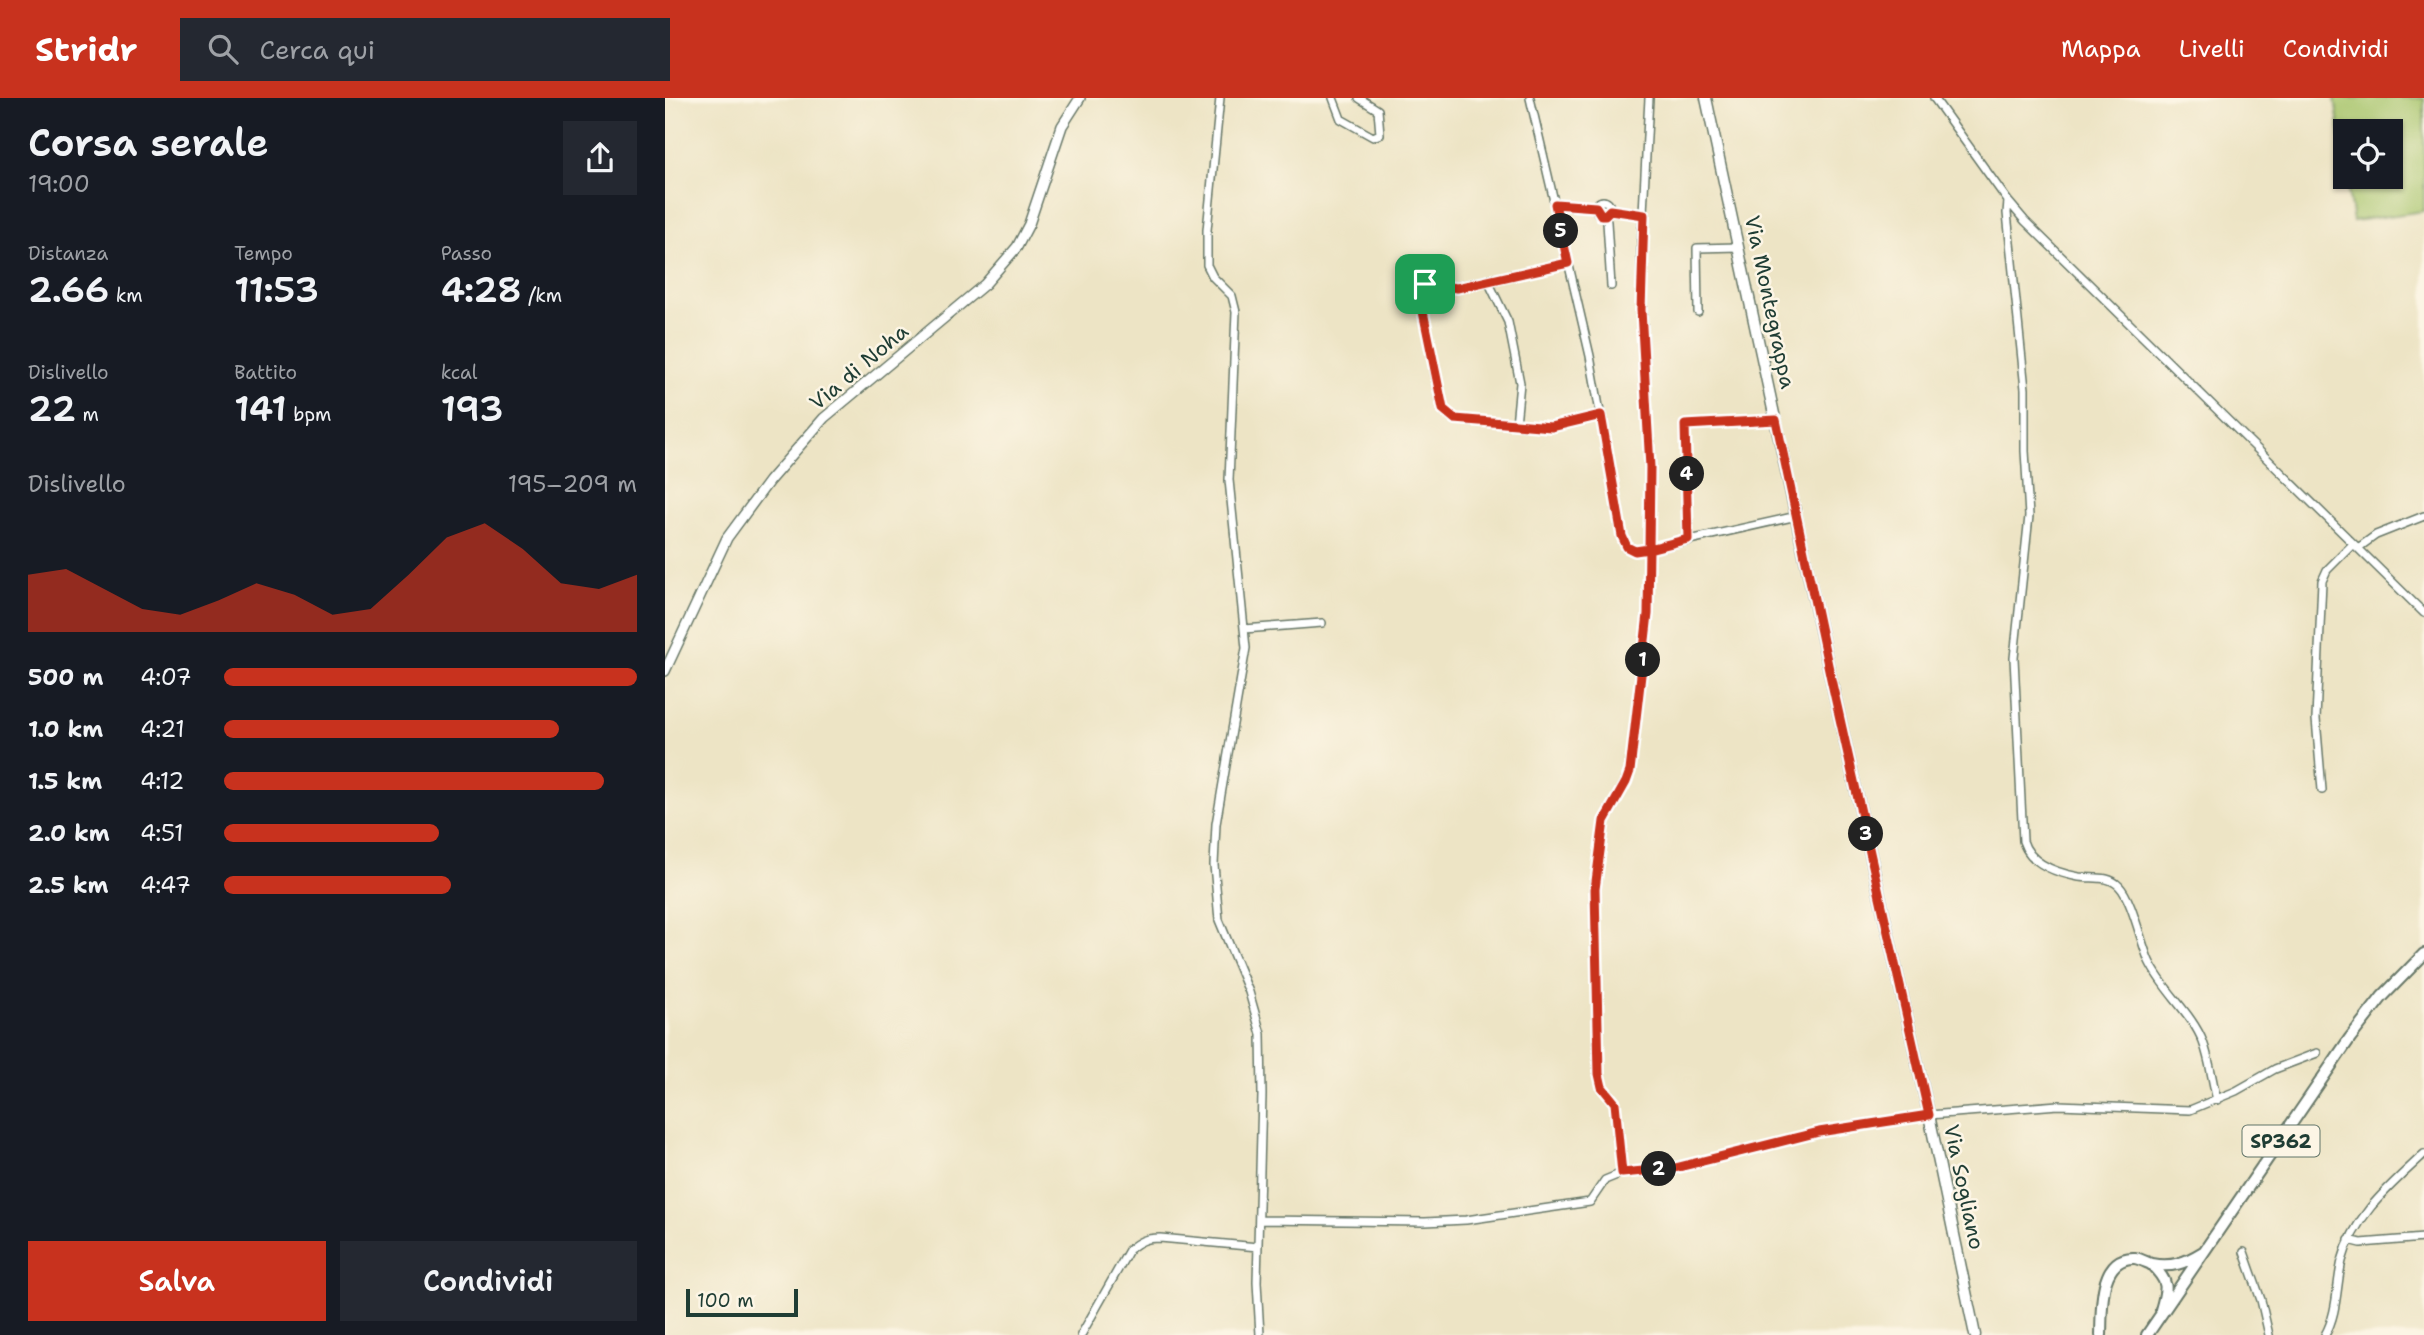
<!DOCTYPE html>
<html lang="it">
<head>
<meta charset="utf-8">
<style>
  :root { --surface:#171b24; --page:#242831; --text:#f1f3f6; --muted:#9ea1a6; --accent:#c8321e }
  body { margin:0; font-family:"Shantell Sans",sans-serif; background:var(--page); color:var(--text); height:100vh; display:flex; flex-direction:column; font-size:26px; white-space:nowrap }
  * { box-sizing:border-box; margin:0 }
  p { font-size:23px; color:var(--muted) }
  .icon { flex:none; width:38px; height:38px; fill:none; stroke:currentColor; stroke-width:2; stroke-linecap:round; stroke-linejoin:round }
  .map { position:relative; flex:1; overflow:hidden }
  .side { display:flex; flex-direction:column; background:var(--surface); width:665px }
  .side>* { flex:none }
  .fabs { position:absolute; left:1668px; top:21px; display:grid; gap:14px }
  .fabs a { display:grid; place-items:center; width:70px; height:70px; border-radius:0px; background:var(--surface); box-shadow:0 2px 5px #0004; font-size:35px }
  .scale { position:absolute; left:21px; bottom:18px; width:112px; box-sizing:border-box; padding-left:7px; border:4px solid #1f3d34; border-top:0; font-size:19px; line-height:24px; white-space:nowrap; color:#1f3d34; -webkit-text-stroke:5px #fcf5e5; paint-order:stroke }
  .pin { position:absolute; display:grid; place-items:center; width:60px; height:60px; color:#fff; margin:-30px; border-radius:14px; box-shadow:0 4px 10px #0006 }
  .km { position:absolute; width:35px; height:35px; margin:-18px; border-radius:50%; background:#222; color:#fff; font-size:19px; line-height:35px; text-align:center }
  .round { display:grid; place-items:center; flex:none; width:74px; height:74px; border-radius:0px; background:var(--page) }
  .head { display:flex; align-items:center; justify-content:space-between; height:119px; padding:0 28px }
  h1 { font-size:38px; font-weight:600; line-height:52px }
  .figures { display:grid; grid-template-columns:repeat(3,1fr); gap:10px; height:119px; padding:7px 28px }
  .figures div { display:grid; align-content:center }
  .figures b { font-size:35px; font-weight:600 }
  .figures small { font-size:19px; font-weight:400 }
  .figures p { font-size:19px }
  .chart { height:196px; padding:14px 28px }
  .chart p { display:flex; justify-content:space-between }
  .chart svg { width:100%; height:126px; margin-top:7px; fill:var(--accent); opacity:.7 }
  .button { display:flex; gap:14px; margin-top:auto; padding:14px 28px }
  .button a { flex:1; height:80px; border-radius:0px; background:var(--accent); color:#fff; font-size:28px; font-weight:600; line-height:80px; text-align:center }
  .button a+a { background:var(--page); color:var(--text) }
  ul { padding:0 28px; list-style:none; font-size:23px }
  li { display:grid; grid-template-columns:112px 84px 1fr; align-items:center; height:52px }
  li i { height:18px; border-radius:9px; background:var(--accent) }
  header { display:flex; align-items:center; gap:42px; box-sizing:border-box; height:98px; padding:0 35px; background:var(--accent); color:#fff }
  header strong { font-size:33px }
  nav { display:flex; gap:38px; margin-inline-start:auto; font-size:24px }
  .search { width:490px; height:63px; background:var(--page); display:flex; align-items:center; gap:18px; box-sizing:border-box; padding:0 24px; border-radius:0px; color:var(--muted); font-size:26px }
  main { display:flex; flex:1; min-height:0 }
  .map>svg:first-child { display:block }
  .green { fill:#a7c56c; stroke:#638150; stroke-width:2 }
  .lines { fill:none; stroke-linecap:round; stroke-linejoin:round }
  .minor-casing { stroke:#677767; stroke-width:10 }
  .tertiary-casing { stroke:#677767; stroke-width:12 }
  .secondary-casing { stroke:#677767; stroke-width:13 }
  .primary-casing { stroke:#677767; stroke-width:14 }
  .minor { stroke:#fff; stroke-width:7 }
  .tertiary { stroke:#fff; stroke-width:9 }
  .secondary { stroke:#fff; stroke-width:10 }
  .primary { stroke:#fff; stroke-width:10 }
  .route-casing { stroke:#fff; stroke-width:14 }
  .route { stroke:#c8321e; stroke-width:9 }
  .labels { text-anchor:middle; stroke-width:5; stroke-linejoin:round; paint-order:stroke }
  .shield { fill:#fcf5e5; stroke:#617469; stroke-width:2 }
  .shield-label { font-size:19px; font-weight:bold; fill:#1f3d34 }
  .street-label { font-size:21px; fill:#1f3d34; stroke:#fcf5e5 }
</style>
</head>
<body>
<header>
<strong>Stridr</strong>
<div class="search"><svg class="icon" aria-label="search" viewBox="0 0 24 24"><circle cx="10" cy="10" r="6"/><path d="M15 15l6 6"/></svg>Cerca qui</div>
<nav><a>Mappa</a><a>Livelli</a><a>Condividi</a></nav>
</header>
<main>
<section class="side">
<div class="head"><div><h1>Corsa serale</h1><p>19:00</p></div><a class="round"><svg class="icon" aria-label="share" viewBox="0 0 24 24"><path d="M12 15V3M7 8l5-5 5 5M5 13v7h14v-7"/></svg></a></div>
<div class="figures">
<div><p>Distanza</p><b>2.66<small> km</small></b></div>
<div><p>Tempo</p><b>11:53</b></div>
<div><p>Passo</p><b>4:28<small> /km</small></b></div>
</div>
<div class="figures">
<div><p>Dislivello</p><b>22<small> m</small></b></div>
<div><p>Battito</p><b>141<small> bpm</small></b></div>
<div><p>kcal</p><b>193</b></div>
</div>
<div class="chart"><p><span>Dislivello</span>195–209 m</p>
<svg viewBox="0 0 160 44" preserveAspectRatio="none"><path d="M0 44V24L10 22L20 29L30 36L40 38L50 33L60 27L70 31L80 38L90 36L100 24L110 11L120 6L130 15L140 27L150 29L160 24V44z"/></svg>
</div>
<ul>
<li><b>500 m</b>4:07<i style="width:100%"></i></li>
<li><b>1.0 km</b>4:21<i style="width:81%"></i></li>
<li><b>1.5 km</b>4:12<i style="width:92%"></i></li>
<li><b>2.0 km</b>4:51<i style="width:52%"></i></li>
<li><b>2.5 km</b>4:47<i style="width:55%"></i></li>
</ul>
<div class="button"><a>Salva</a><a>Condividi</a></div>
</section>
<div class="map">
<svg width="1759" height="1237" viewBox="0 0 1759 1237">
  <rect width="100%" height="100%" fill="#fcf5e5"/>
  <filter id="ink" filterUnits="userSpaceOnUse"><feTurbulence type="fractalNoise" baseFrequency=".0143" numOctaves="2"/><feDisplacementMap in="SourceGraphic" scale="14" xChannelSelector="R" yChannelSelector="G"/><feConvolveMatrix kernelMatrix="1 2 1 2 8 2 1 2 1" color-interpolation-filters="sRGB"/></filter>
  <filter id="wash" filterUnits="userSpaceOnUse"><feTurbulence type="fractalNoise" baseFrequency=".00686" numOctaves="4" result="noise"/><feDisplacementMap in="SourceGraphic" scale="28" xChannelSelector="R" yChannelSelector="G"/><feGaussianBlur stdDeviation="1.57" result="paint"/><feColorMatrix in="noise" values="0 0 0 0 0 0 0 0 0 0 0 0 0 0 0 0 0 1.4 0 .05"/><feComposite in="paint" operator="in"/></filter>
  <g filter="url(#wash)">
    <rect width="100%" height="100%" fill="#ede4c5"/>
    <path class="green" d="M1670 0H1759V113L1688 123 1681 79H1726V33H1680V69Z"/>
  </g>
  <g filter="url(#ink)">
    <g class="lines">
      <g class="minor-casing">
        <path id="minor" d="M555 0 542 132V167L548 179 567 198 571 214 564 382 581 550 551 726 549 767 554 822 584 894 596 936 597 997 592 1184 595 1237
          M668 0 676 21 708 39 715 36 713 12 694 0
          M865 0 925 258 957 438 962 449 970 453 984 451 1132 418
          M1269 0 1343 103 1360 123 1759 515
          M1343 103 1342 115 1360 291V353L1364 418 1349 560 1358 743C1365 766 1392 775 1414 779 1429 781 1443 777 1454 788 1467 801 1476 845 1484 863 1498 893 1527 915 1538 944 1545 962 1547 983 1552 1002
          M931 110a7 7 0 1 1 14 0a7 7 0 1 1-14 0Z
          M890 106 931 109
          M945 112 979 117
          M940 117 942 124 946 188
          M903 165 792 189 760 186 755 189 754 194 778 311 790 321 886 329 936 317
          M823 183 843 224 855 285 851 326
          M1033 214 1032 150 1074 149
          M1023 441 1020 327 1111 322
          M1693 450 1711 437 1759 418
          M579 531 657 525
          M1657 692 1651 621 1657 483 1662 472 1688 446
          M957 1075 950 1005 937 989 934 977 930 791 939 723 961 684 965 673 983 516 985 369 977 212 976 153 984 0
          M594 1122 760 1124 801 1122 925 1104 940 1082 957 1075 1010 1070 1154 1034 1264 1017 1393 1007 1525 1012 1571 993 1610 971 1652 955
          M1684 1142 1696 1145 1759 1140
          M1579 1154 1596 1202 1604 1237
          M416 1237 464 1152C474 1143 481 1140 495 1140L593 1149
          M1660 1237C1673 1214 1671 1188 1677 1163 1689 1117 1726 1087 1759 1056"/>
      </g>
      <g class="tertiary-casing">
        <path id="tertiary" d="M0 573 62 440 104 383 159 320 320 186 352 149 364 126 397 28 415 0"/>
      </g>
      <g class="secondary-casing">
        <path id="secondary" d="M1041 0 1166 581 1264 1017 1310 1237"/>
      </g>
      <g class="primary-casing">
        <path id="primary" d="M1486 1166C1504 1184 1503 1188 1496 1212
          M1436 1237C1437 1213 1433 1158 1470 1160 1475 1161 1481 1164 1486 1166 1507 1170 1520 1165 1538 1154
          M1482 1237 1685 940 1717 899 1759 856"/>
      </g>
      <use href="#minor" class="minor"/>
      <use href="#tertiary" class="tertiary"/>
      <use href="#secondary" class="secondary"/>
      <use href="#primary" class="primary"/>
    </g>
  </g>
  <g class="lines" filter="url(#ink)">
    <g class="route-casing">
      <path id="route" d="M760 186 755 189 754 194 778 311 790 321 886 329 936 317 957 438 962 449 970 453 984 451 983 516 965 673 961 684 939 723 930 791 934 976 937 989 950 1005 957 1075 1010 1070 1154 1034 1264 1017 1166 581 1111 322 1020 327 1023 441 984 451 985 369 976 212 979 117 945 112 940 117H936L931 109 890 106 903 165 792 190 760 186"/>
    </g>
    <use href="#route" class="route"/>
  </g>
  <g class="labels">
    <rect class="shield" x="1577.5" y="1027.5" width="77" height="31" rx="5"/>
    <g class="shield-label">
      <text x="1616" y="1050">SP362</text>
    </g>
    <g class="street-label">
      <text transform="translate(1105 204) rotate(78)" y="7">Via Montegrappa</text>
      <text transform="translate(194 269) rotate(-40)" y="7">Via di Noha</text>
      <text transform="translate(1299 1089) rotate(78)" y="7">Via Sogliano</text>
    </g>
  </g>
</svg>
<div class="fabs">
<a><svg class="icon" aria-label="locate" viewBox="0 0 24 24"><circle cx="12" cy="12" r="6"/><path d="M12 2v4M12 18v4M2 12h4M18 12h4"/></svg></a>
</div>
<div class="scale">100 m</div>
<div class="pin" style="left:760px;top:186px;background:#1e9e55"><svg class="icon" aria-label="arrive" viewBox="0 0 24 24"><path d="M6 21V4h12l-3 4 3 4H6"/></svg></div>
<b class="km" style="left:978px;top:562px">1</b>
<b class="km" style="left:994px;top:1071px">2</b>
<b class="km" style="left:1201px;top:736px">3</b>
<b class="km" style="left:1022px;top:376px">4</b>
<b class="km" style="left:896px;top:133px">5</b>
</div>
</main>
</body>
</html>
